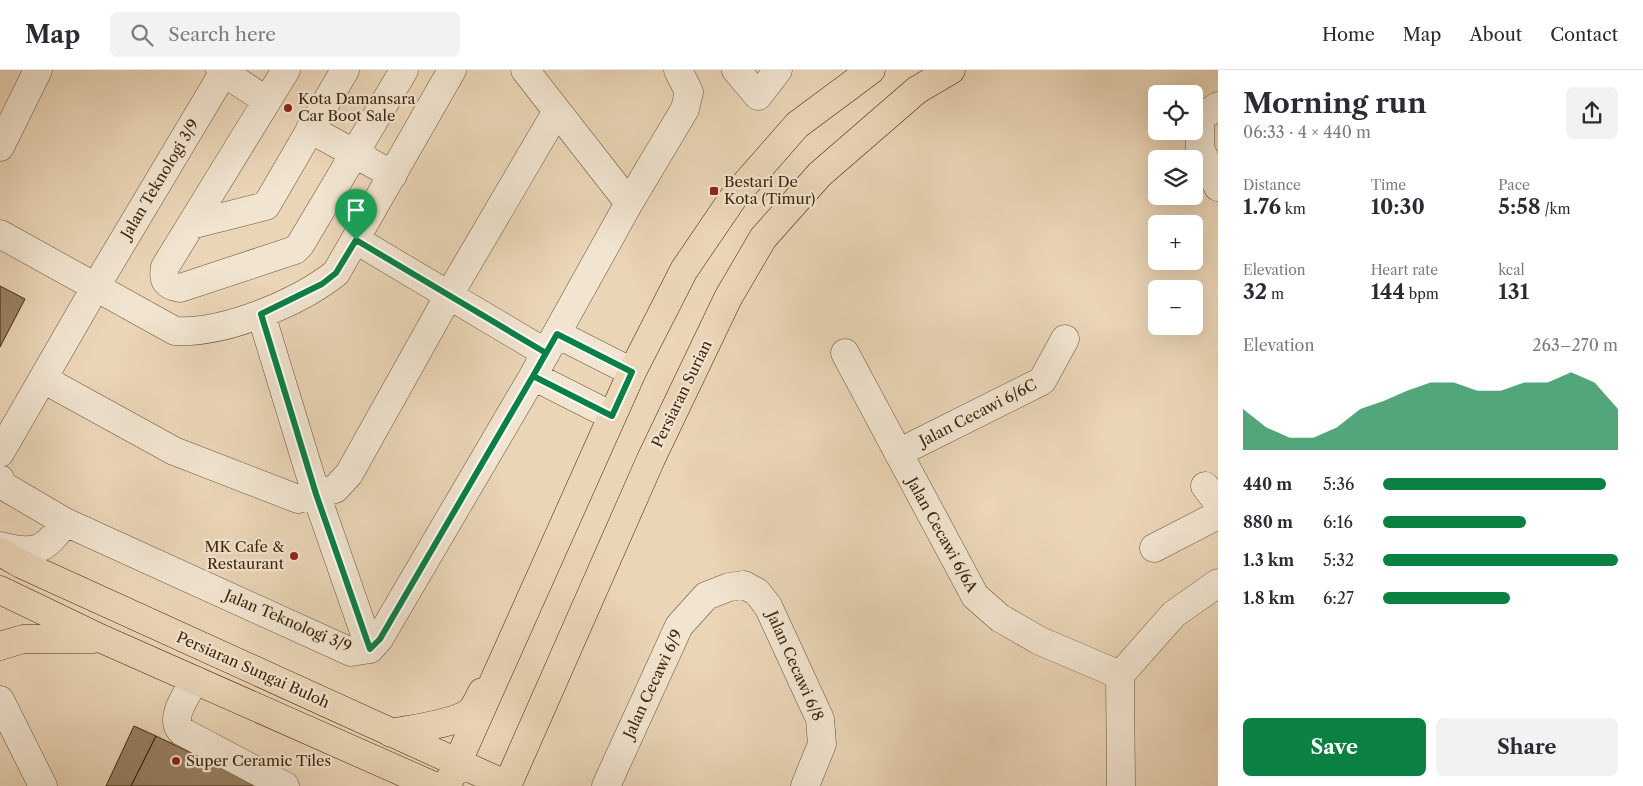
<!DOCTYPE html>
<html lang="en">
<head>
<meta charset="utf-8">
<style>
  :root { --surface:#fff; --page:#f2f2f3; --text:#2b2b33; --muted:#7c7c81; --line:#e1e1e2; --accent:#0b8043 }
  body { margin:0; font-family:"Libre Caslon Text",serif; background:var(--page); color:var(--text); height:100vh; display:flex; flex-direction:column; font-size:19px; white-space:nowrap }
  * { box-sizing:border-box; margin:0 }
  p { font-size:16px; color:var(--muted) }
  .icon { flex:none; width:28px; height:28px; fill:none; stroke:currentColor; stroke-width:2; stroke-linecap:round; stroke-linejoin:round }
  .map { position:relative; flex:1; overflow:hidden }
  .panel { display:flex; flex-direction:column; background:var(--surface); width:425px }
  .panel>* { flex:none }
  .tools { position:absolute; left:1148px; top:15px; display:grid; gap:10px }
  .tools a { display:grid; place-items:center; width:55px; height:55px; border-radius:8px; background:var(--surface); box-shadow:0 5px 20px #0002; font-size:25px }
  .pin { position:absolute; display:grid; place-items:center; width:42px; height:42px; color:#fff; margin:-51px -21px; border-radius:50% 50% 50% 0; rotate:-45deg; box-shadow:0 0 5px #0007 }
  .pin .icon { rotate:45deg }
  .round { display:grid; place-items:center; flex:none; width:52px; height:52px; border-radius:8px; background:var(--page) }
  .headline { display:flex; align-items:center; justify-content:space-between; height:85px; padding:0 25px }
  h1 { font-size:28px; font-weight:700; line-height:38px }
  .stats { display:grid; grid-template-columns:repeat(3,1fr); gap:8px; height:85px; padding:5px 25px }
  .stats div { display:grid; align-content:center }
  .stats b { font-size:21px; font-weight:700 }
  .stats small { font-size:14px; font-weight:400 }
  .stats p { font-size:14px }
  .chart { height:140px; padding:10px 25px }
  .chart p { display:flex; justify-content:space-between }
  .chart svg { width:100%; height:90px; margin-top:5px; fill:var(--accent); opacity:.7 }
  .primary-button { display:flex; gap:10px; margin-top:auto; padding:10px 25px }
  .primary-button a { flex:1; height:58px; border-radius:8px; background:var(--accent); color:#fff; font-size:20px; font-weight:700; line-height:58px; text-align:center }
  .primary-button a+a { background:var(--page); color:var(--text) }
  ul { padding:0 25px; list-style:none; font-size:16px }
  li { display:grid; grid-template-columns:80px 60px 1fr; align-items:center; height:38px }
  li i { height:12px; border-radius:6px; background:var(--accent) }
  header { display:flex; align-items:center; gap:30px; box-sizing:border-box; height:70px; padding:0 25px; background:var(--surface); border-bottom:1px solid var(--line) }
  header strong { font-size:24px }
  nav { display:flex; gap:28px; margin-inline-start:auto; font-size:18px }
  .search { width:350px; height:45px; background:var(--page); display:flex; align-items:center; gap:12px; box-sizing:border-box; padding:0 18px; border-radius:8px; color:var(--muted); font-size:19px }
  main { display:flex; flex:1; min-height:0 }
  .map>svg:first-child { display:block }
  .building { fill:#988164; stroke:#40260b }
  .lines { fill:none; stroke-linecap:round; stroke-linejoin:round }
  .minor-casing { stroke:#6a5236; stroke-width:29 }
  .major-casing { stroke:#40260b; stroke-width:29 }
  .minor { stroke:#f1e4d0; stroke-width:28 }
  .major { stroke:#ead5b6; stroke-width:28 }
  .route-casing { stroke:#fff; stroke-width:10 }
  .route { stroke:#0b8043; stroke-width:6 }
  .poi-dot { fill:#8f2418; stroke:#f1e4d0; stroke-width:2 }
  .labels { text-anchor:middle; stroke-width:4.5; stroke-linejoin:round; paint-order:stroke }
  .poi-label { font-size:15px; fill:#40260b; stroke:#f1e4d0; text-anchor:start }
  .street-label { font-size:15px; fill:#40260b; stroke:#f1e4d0 }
</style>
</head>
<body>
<header>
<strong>Map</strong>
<div class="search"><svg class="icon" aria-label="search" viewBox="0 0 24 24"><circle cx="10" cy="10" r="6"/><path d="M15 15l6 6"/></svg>Search here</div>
<nav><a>Home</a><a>Map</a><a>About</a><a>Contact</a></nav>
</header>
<main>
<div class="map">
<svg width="1218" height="716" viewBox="0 0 1218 716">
  <rect width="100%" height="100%" fill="#ead5b6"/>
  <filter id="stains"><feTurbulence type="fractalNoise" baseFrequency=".004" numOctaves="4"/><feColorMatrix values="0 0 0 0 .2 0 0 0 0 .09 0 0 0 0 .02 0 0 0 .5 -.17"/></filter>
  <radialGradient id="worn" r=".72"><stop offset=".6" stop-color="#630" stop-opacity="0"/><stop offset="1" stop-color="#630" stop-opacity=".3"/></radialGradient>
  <path class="building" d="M0 216 25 229 0 277Z
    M134 656 156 666 131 716H106Z
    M156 666 260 716H131Z"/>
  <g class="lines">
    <g class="minor-casing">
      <path id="minor" d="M220 0 267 31
        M286 0 165 197C162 211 167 216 180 218L295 180 300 175 404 0
        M525 0 629 133
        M736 0 758 26 778 0
        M1218 36 1200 48V78L1218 117
        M310 59 393 105
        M0 77 38 0
        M191 155 266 136 345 0
        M0 164 175 261C224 264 298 233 336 203L452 0
        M356 170 546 283
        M261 244 316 424 370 579
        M557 264 632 302
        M845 283 975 526 1000 548 1040 571 1120 605
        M533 306 612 346
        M43 309 174 381 298 429 335 419 349 404 449 225 557 41
        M0 383 95 218 225 0
        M898 383 1042 311 1065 269
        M0 409 2 415 65 452 351 582 370 579 379 569 533 306 629 133 685 39 689 22 678 0
        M1205 416 1218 433
        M0 476C35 485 45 481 65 452
        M1154 478 1218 445
        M195 610C187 625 169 647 181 661L285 716
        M0 630 43 716
        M606 716 679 556 706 526 729 517 744 515 757 522 768 536 820 649 822 674 805 716
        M1121 716 1120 605 1174 544 1218 513"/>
    </g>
    <g class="major-casing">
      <path id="major" d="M0 482 21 494 507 715
        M0 520 102 569 434 716
        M0 576 23 569H93
        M391 663C410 659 455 654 470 642 475 637 479 628 482 622
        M447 716 632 302 684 200 733 128 797 55 871 0
        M507 716 651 389 728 228 763 168 820 104 917 20 951 0"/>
    </g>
    <use href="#minor" class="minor"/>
    <use href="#major" class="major"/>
  </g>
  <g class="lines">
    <g class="route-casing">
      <path id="route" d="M356 170 336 203 322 214 261 244 316 424 370 579 380 569 533 306 557 264 632 302 612 346 533 306 546 283 356 170"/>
    </g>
    <use href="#route" class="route"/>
  </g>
  <g class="poi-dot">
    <circle cx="288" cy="38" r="5"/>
    <rect x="709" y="116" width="10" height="10" rx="2.5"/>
    <circle cx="294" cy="486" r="5"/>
    <circle cx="176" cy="691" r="5"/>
  </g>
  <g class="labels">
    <g class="poi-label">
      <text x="298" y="34">Kota Damansara<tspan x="298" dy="17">Car Boot Sale</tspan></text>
      <text x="724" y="117">Bestari De<tspan x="724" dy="17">Kota (Timur)</tspan></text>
      <text x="284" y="482" text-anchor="end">MK Cafe &amp;<tspan x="284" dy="17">Restaurant</tspan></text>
      <text x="186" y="696">Super Ceramic Tiles</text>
    </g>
    <g class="street-label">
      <text transform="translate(160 109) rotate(-59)" y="5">Jalan Teknologi 3/9</text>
      <text transform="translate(682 324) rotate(-64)" y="5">Persiaran Surian</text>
      <text transform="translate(978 343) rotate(-27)" y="5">Jalan Cecawi 6/6C</text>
      <text transform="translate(942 465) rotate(61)" y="5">Jalan Cecawi 6/6A</text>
      <text transform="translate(288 551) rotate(23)" y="5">Jalan Teknologi 3/9</text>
      <text transform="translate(795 596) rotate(66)" y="5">Jalan Cecawi 6/8</text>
      <text transform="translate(253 600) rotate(24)" y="5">Persiaran Sungai Buloh</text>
      <text transform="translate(653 614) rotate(-65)" y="5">Jalan Cecawi 6/9</text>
    </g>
  </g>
  <rect width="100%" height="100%" filter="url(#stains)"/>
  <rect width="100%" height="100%" fill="url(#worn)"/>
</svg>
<div class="tools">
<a><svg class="icon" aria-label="locate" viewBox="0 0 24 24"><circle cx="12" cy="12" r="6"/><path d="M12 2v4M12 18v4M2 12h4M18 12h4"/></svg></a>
<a><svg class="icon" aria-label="layers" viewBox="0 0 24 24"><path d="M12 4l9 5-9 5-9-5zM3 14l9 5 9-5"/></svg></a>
<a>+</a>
<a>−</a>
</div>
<div class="pin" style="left:356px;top:170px;background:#1e9e55"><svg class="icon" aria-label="arrive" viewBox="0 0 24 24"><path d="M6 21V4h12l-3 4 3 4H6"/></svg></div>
</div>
<section class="panel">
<div class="headline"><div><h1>Morning run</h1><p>06:33 · 4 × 440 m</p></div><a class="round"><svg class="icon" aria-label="share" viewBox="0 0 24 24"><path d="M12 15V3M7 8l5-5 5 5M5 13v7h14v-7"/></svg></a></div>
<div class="stats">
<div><p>Distance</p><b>1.76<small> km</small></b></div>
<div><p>Time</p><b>10:30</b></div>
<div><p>Pace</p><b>5:58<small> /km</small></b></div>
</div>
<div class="stats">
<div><p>Elevation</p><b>32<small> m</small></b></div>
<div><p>Heart rate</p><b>144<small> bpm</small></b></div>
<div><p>kcal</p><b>131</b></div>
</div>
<div class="chart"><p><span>Elevation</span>263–270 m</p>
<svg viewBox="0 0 160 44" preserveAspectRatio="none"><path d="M0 44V24L10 33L20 38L30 38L40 33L50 24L60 20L70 15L80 11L90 11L100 15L110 15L120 11L130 11L140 6L150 11L160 24V44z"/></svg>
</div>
<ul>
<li><b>440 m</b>5:36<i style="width:95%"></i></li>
<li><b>880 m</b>6:16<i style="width:61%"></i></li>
<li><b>1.3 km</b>5:32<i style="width:100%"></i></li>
<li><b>1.8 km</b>6:27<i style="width:54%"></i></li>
</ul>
<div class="primary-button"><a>Save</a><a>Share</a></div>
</section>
</main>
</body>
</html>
